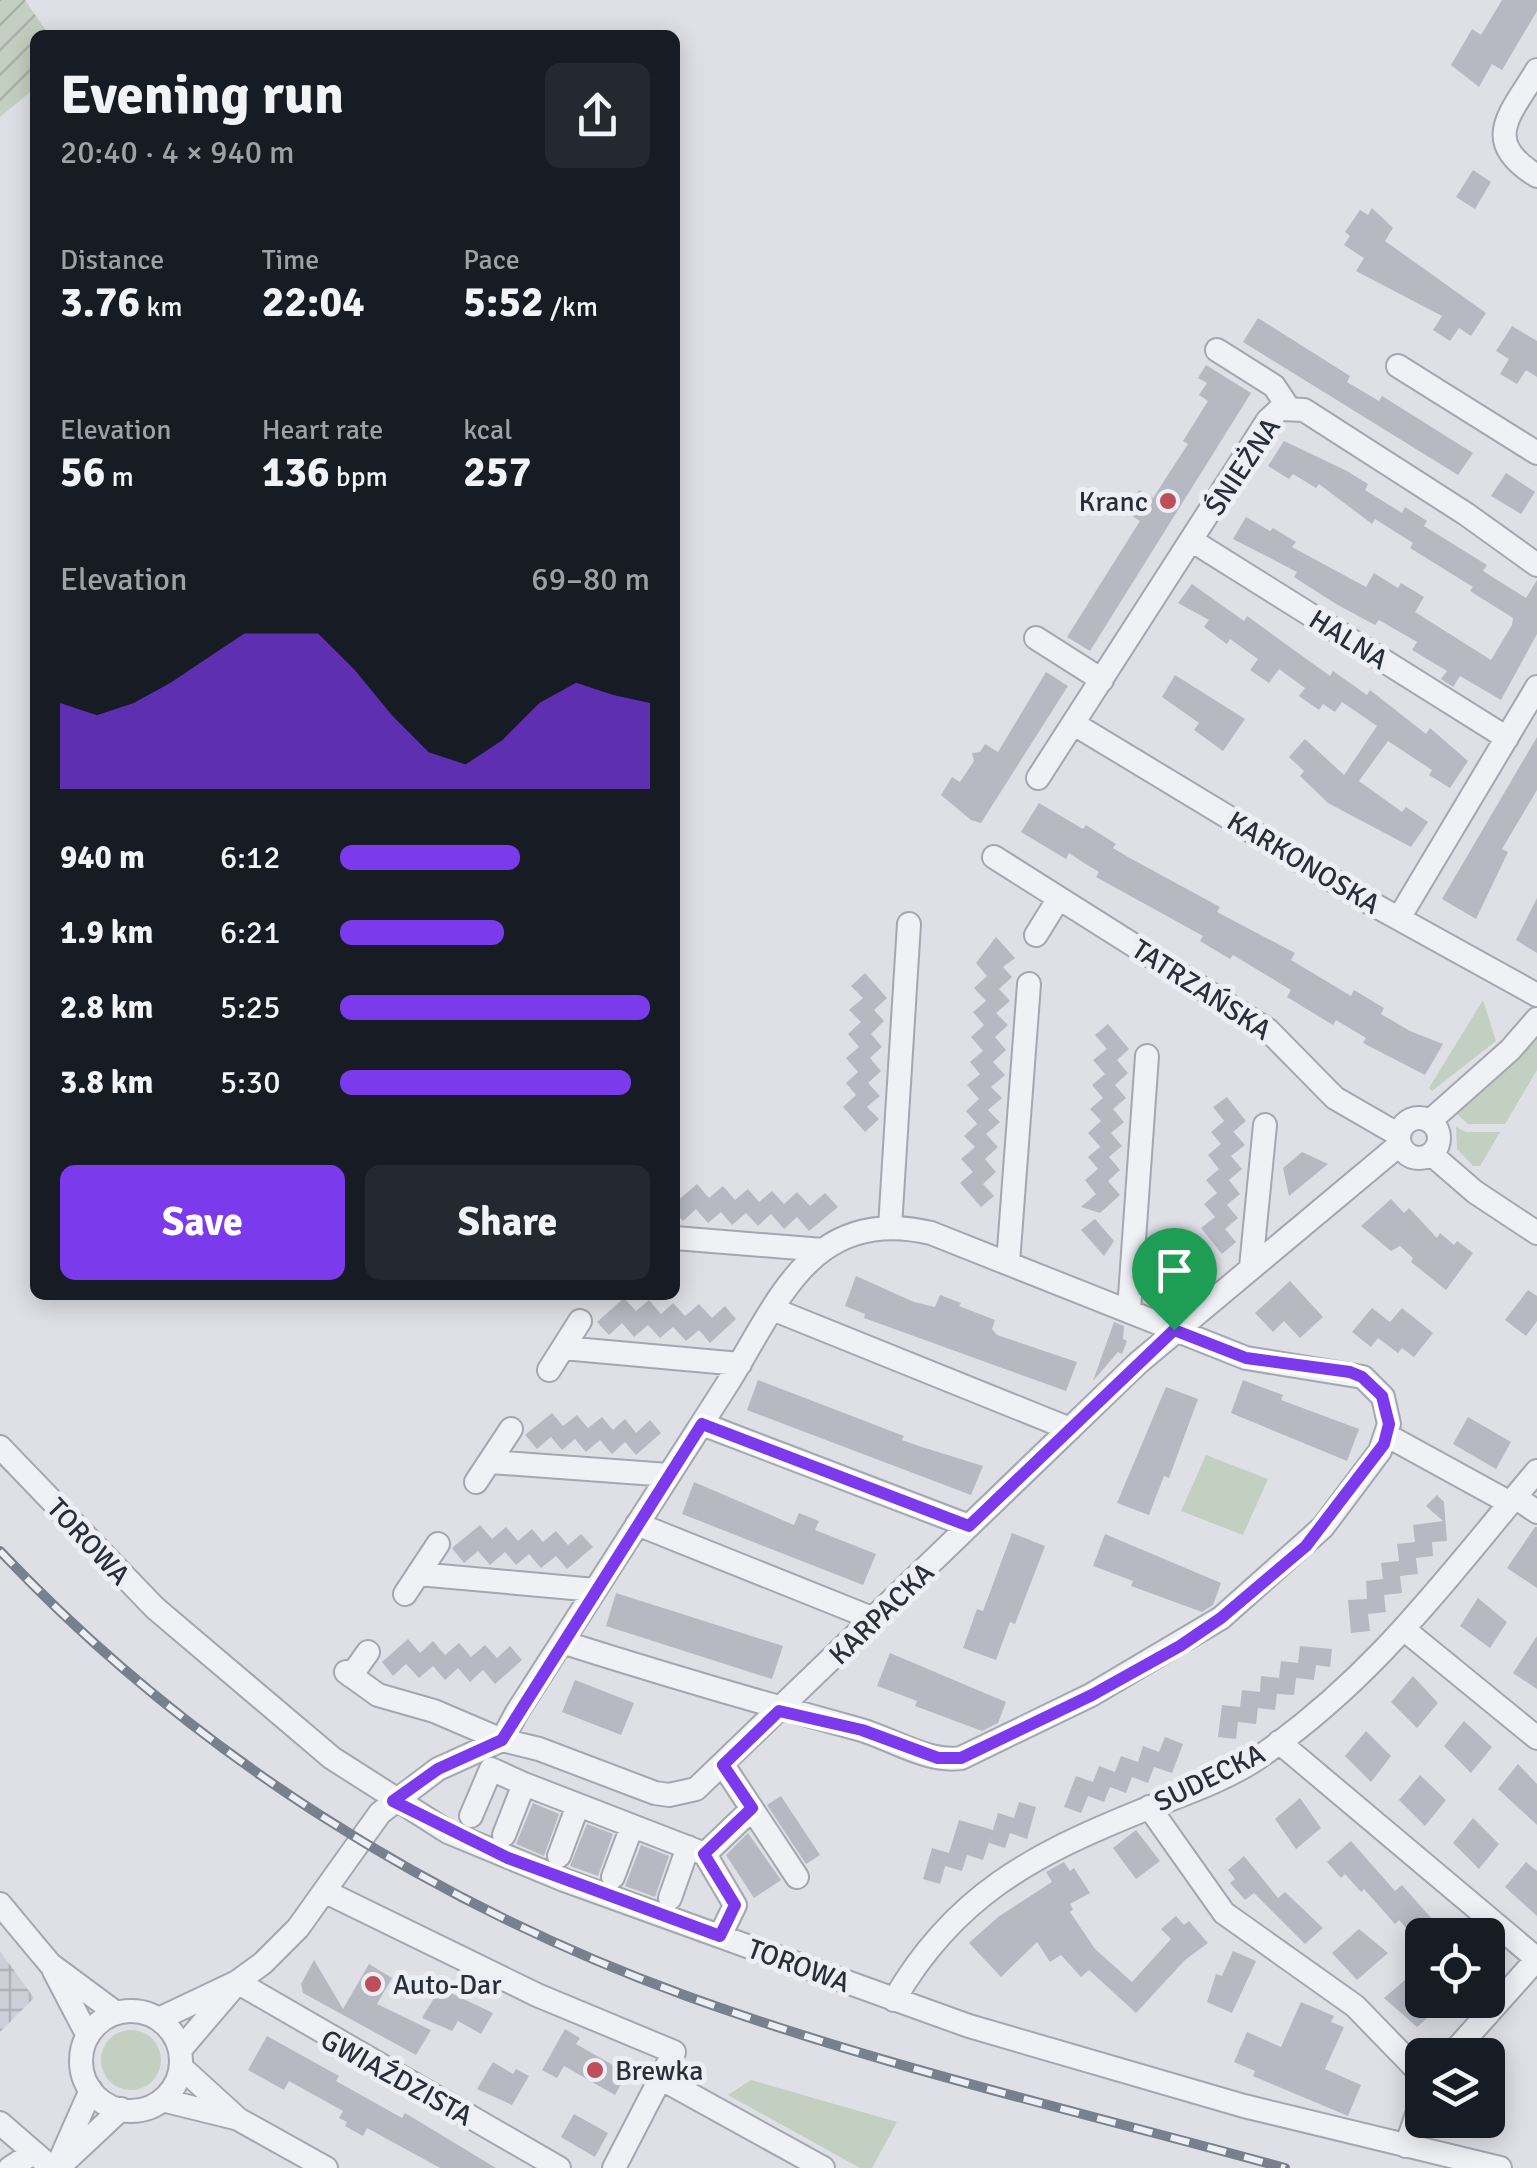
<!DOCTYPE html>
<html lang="en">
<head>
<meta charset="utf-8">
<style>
  :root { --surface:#171b24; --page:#242831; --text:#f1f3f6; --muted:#9ea1a6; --accent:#7c3aed }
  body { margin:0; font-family:Signika,sans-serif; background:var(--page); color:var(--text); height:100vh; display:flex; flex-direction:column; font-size:38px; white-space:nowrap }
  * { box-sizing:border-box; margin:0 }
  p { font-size:32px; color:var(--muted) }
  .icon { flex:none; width:55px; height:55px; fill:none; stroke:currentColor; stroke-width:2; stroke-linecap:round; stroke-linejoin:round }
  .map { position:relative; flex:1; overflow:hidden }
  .drawer { position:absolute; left:30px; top:30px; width:650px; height:1270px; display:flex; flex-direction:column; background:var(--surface); border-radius:15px; box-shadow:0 5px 25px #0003 }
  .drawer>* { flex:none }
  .fabs { position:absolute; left:1405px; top:1918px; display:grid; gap:20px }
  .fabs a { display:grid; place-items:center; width:100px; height:100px; border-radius:15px; background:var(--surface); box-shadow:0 5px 25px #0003; font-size:50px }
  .pin { position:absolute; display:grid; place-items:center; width:85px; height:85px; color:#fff; margin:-102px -42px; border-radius:50% 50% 50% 0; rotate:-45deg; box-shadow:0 0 10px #0007 }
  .pin .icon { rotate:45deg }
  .round { display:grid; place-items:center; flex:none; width:105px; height:105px; border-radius:15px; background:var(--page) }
  .overview { display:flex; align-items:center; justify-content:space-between; height:170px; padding:0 30px }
  h1 { font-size:55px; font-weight:700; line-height:75px }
  .metrics { display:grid; grid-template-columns:repeat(3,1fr); gap:15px; height:170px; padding:10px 30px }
  .metrics div { display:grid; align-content:center }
  .metrics b { font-size:42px; font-weight:700 }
  .metrics small { font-size:28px; font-weight:400 }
  .metrics p { font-size:28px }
  .chart { height:280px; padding:20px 30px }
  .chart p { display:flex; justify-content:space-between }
  .chart svg { width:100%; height:180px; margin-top:10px; fill:var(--accent); opacity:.7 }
  .primary-button { display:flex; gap:20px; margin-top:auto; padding:20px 30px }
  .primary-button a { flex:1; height:115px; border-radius:15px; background:var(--accent); color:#fff; font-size:40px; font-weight:700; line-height:115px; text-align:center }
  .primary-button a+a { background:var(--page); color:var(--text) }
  ul { padding:0 30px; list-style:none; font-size:32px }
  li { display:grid; grid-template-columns:160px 120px 1fr; align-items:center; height:75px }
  li i { height:25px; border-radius:12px; background:var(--accent) }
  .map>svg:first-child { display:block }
  .industrial { fill:url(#industrial-grid) }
  .green { fill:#c3cfc0 }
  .garden { fill:url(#garden-furrows) }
  .building { fill:#b6b9c2 }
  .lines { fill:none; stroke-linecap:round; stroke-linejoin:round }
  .minor-casing { stroke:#a4a7af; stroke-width:26 }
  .minor { stroke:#f0f1f5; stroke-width:22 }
  .rail-casing { stroke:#79808d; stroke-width:10 }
  .rail { stroke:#edeff4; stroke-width:6; stroke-dasharray:19; stroke-linecap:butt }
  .route-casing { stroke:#fff; stroke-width:20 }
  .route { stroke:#7c3aed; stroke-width:12 }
  .poi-dot { fill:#be4f59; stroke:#edeff4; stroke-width:4 }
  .labels { text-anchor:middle; stroke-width:10; stroke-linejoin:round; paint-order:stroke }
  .street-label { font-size:28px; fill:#292e3b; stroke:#edeff4 }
  .poi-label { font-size:28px; fill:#292e3b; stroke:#edeff4; text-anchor:start }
</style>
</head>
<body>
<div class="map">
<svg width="1537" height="2168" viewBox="0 0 1537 2168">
  <defs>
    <pattern id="industrial-grid" width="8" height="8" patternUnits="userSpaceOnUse" patternTransform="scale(2.5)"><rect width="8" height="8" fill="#cccfd7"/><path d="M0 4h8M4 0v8" fill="none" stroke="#afb2b9"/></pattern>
    <pattern id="garden-furrows" width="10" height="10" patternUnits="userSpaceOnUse" patternTransform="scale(2.5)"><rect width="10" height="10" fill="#c3cfc0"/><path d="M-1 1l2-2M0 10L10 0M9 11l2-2" fill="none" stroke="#a8b2a6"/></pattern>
  </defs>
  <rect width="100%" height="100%" fill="#dee0e6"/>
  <path class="industrial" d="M0 1951 34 1998 0 2032Z"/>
  <path class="green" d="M1483 1000 1496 1041 1432 1091 1429 1088Z
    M1537 1036V1070L1505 1124H1468L1457 1114Z
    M1456 1127 1466 1132H1500L1480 1166H1473L1457 1149Z
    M1206 1455 1268 1479 1243 1535 1181 1511Z
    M101 2060a30 30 0 1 1 60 0a30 30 0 1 1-60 0Z
    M751 2080 897 2122 872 2168H860L728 2095Z"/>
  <path class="garden" d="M0 0H25L49 35H35V88L0 117Z"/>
  <path class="building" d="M1502 0H1537V11L1502 70 1492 64 1479 87 1451 65 1472 29 1481 35Z
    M1473 170 1491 182 1475 209 1456 197Z
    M1372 208 1393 228 1385 241 1486 313 1471 336 1459 328 1450 341 1433 330 1442 316 1356 271 1364 258 1344 245 1350 236 1345 232 1360 210 1368 215Z
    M1258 318 1350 376 1347 382 1379 401 1382 396 1473 453 1458 475 1243 342Z
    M1512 326 1537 341V377L1526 370 1517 384 1500 374 1509 359 1496 351Z
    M1206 365 1251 393 1090 651 1067 637 1140 521 1126 512 1139 490 1153 498 1188 444 1183 441 1208 401 1199 395 1207 383 1198 378Z
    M1284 441 1347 471 1368 484 1365 490 1402 513 1405 507 1427 521 1424 526 1487 565 1483 571 1526 598 1537 580V634L1501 700 1460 676 1453 687 1441 679 1447 671 1412 650 1417 642 1379 620 1375 625 1336 604 1294 577 1297 572 1233 539 1246 517 1270 531 1273 528 1296 542 1292 547 1366 587 1374 573 1398 588 1401 583 1424 597 1415 612 1491 660 1512 625 1513 618 1470 591 1473 587 1410 548 1413 543 1375 519 1372 524 1319 484 1316 488 1293 474 1289 479 1268 466Z
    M1506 473 1535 492 1521 514 1491 496Z
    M1192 584 1244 621 1247 616 1330 676 1333 671 1367 695 1370 690 1426 734 1430 728 1468 761 1450 788 1429 775 1432 770 1388 741 1359 781 1402 812 1406 807 1428 822 1411 847 1328 803 1300 776 1304 771 1289 757 1305 739 1344 775 1377 726 1342 702 1335 712 1323 704 1319 710 1299 696 1305 688 1279 669 1269 683 1250 670 1258 659 1230 639 1227 644 1204 627 1209 620 1178 603Z
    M1046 672 1068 686 981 823 971 820 941 795 952 777 960 782 974 761 972 753 980 752 985 744 998 752Z
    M1175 675 1245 719 1223 751 1194 730 1199 723 1162 697Z
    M1537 737V790L1502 849 1508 852 1476 919 1442 899Z
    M1039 803 1083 829 1086 825 1116 844 1113 848 1128 857 1220 907 1217 912 1295 953 1291 960 1351 996 1354 990 1384 1008 1381 1014 1410 1031 1443 1044 1425 1075 1363 1043 1366 1038 1336 1020 1333 1025 1287 997 1291 990 1233 955 1230 959 1200 941 1203 936 1096 877 1099 872 1084 863 1069 853 1066 859 1021 832Z
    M1537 898V953L1516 940Z
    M996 937 1015 958 1003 967 1012 977 999 989 1010 1001 996 1013 1008 1025 995 1037 1006 1050 993 1062 1005 1075 991 1087 1002 1098 988 1110 1000 1122 986 1134 966 1111 979 1099 967 1085 980 1074 970 1062 983 1051 971 1037 984 1025 973 1012 986 1001 974 988 987 976 976 963Z
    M865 973 887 998 874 1010 884 1021 871 1034 882 1047 870 1058 881 1071 868 1083 880 1096 867 1107 879 1119 865 1132 843 1107 856 1095 846 1083 858 1072 846 1058 859 1047 848 1034 861 1022 849 1010 863 998 851 986Z
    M1108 1024 1129 1049 1117 1060 1128 1073 1115 1085 1126 1098 1113 1109 1124 1122 1111 1133 1122 1146 1109 1157 1120 1170 1108 1181 1120 1195 1100 1213 1081 1207 1096 1194 1085 1180 1098 1169 1088 1157 1100 1147 1104 1151 1088 1133 1101 1121 1090 1109 1103 1098 1092 1085 1105 1074 1093 1060 1107 1049 1095 1035Z
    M1227 1097 1246 1121 1233 1132 1213 1107Z
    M1224 1121 1245 1145 1231 1156 1242 1169 1229 1180 1240 1194 1227 1205 1238 1218 1225 1229 1236 1242 1222 1254 1201 1228 1215 1217 1204 1204 1217 1193 1206 1180 1219 1169 1208 1155 1221 1144 1211 1132Z
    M977 1124 998 1147 985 1159 996 1172 983 1184 994 1196 981 1207 960 1183 973 1172 961 1159 975 1147 964 1136Z
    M1302 1152 1328 1164 1289 1196 1283 1168Z
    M697 1184 709 1198 723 1186 735 1200 748 1189 759 1202 772 1191 784 1204 797 1192 810 1206 825 1193 838 1207 809 1231 797 1217 784 1229 771 1214 758 1226 746 1213 732 1225 721 1212 708 1223 696 1209 683 1221 675 1212V1203Z
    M1391 1199 1404 1213 1409 1208 1437 1238 1440 1233 1454 1245 1457 1241 1473 1253 1446 1290 1411 1262 1413 1258 1400 1246 1391 1251 1361 1226Z
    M1095 1219 1114 1241 1104 1256 1081 1230Z
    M856 1276 914 1302 935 1307 940 1295 961 1303 959 1306 995 1320 992 1329 997 1335 1077 1362 1066 1391 864 1318 865 1314 845 1306Z
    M1290 1281 1323 1317 1300 1338 1284 1321 1273 1332 1255 1313Z
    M1528 1290 1537 1296V1321L1526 1336 1505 1320Z
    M624 1298 636 1311 649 1300 661 1314 673 1303 685 1316 699 1304 712 1318 725 1306 736 1319 710 1343 699 1330 686 1341 673 1327 660 1338 648 1325 634 1337 622 1323 609 1335 597 1322Z
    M1372 1308 1390 1322 1402 1308 1433 1333 1414 1357 1402 1348 1398 1353 1378 1338 1371 1347 1352 1332Z
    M1114 1322 1124 1326 1123 1339 1127 1341 1122 1354 1118 1352 1093 1381Z
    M758 1380 904 1436 902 1440 922 1447 983 1466 971 1495 747 1410Z
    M1243 1380 1283 1395 1281 1400 1359 1429 1347 1461 1231 1413Z
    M1166 1387 1198 1399 1169 1478 1164 1476 1149 1515 1117 1503Z
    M552 1413 563 1426 577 1415 588 1428 602 1417 613 1430 625 1419 636 1433 650 1420 661 1433 636 1455 625 1442 612 1454 600 1440 586 1452 575 1439 562 1450 551 1437 537 1449 525 1435Z
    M1468 1417 1511 1442 1496 1469 1453 1444Z
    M694 1482 794 1525 799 1513 819 1521 815 1530 876 1554 863 1585 682 1514Z
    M1437 1495 1444 1502 1447 1541 1432 1542 1433 1556 1416 1558 1418 1574 1400 1576 1402 1593 1384 1595 1386 1612 1368 1614 1370 1631 1351 1633 1348 1600 1367 1599 1366 1581 1383 1579 1381 1563 1399 1561 1397 1544 1415 1542 1413 1525 1443 1521 1426 1506Z
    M480 1525 492 1539 506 1527 518 1541 532 1529 543 1542 556 1531 568 1545 581 1534 593 1547 567 1569 556 1556 541 1568 529 1554 516 1565 505 1552 490 1565 478 1551 464 1563 452 1548Z
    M1535 1527H1537V1588L1507 1568Z
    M1012 1533 1045 1546 1015 1624 1010 1622 996 1660 963 1648 977 1609 983 1611Z
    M1105 1534 1221 1583 1213 1605 1202 1612 1131 1586 1133 1581 1093 1566Z
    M616 1593 783 1646 772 1679 606 1626Z
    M1478 1598 1507 1622 1490 1648 1460 1626Z
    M1537 1636V1689L1513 1673Z
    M408 1639 420 1653 433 1641 445 1655 459 1643 471 1657 485 1645 497 1658 510 1646 522 1660 495 1684 483 1670 470 1682 458 1668 445 1680 433 1666 419 1678 406 1664 393 1676 382 1662Z
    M1300 1646 1332 1649 1330 1667 1316 1665 1314 1680 1296 1678 1294 1695 1277 1694 1275 1710 1258 1708 1256 1724 1238 1722 1236 1739 1218 1737 1222 1705 1240 1707 1242 1690 1260 1692 1261 1676 1279 1678 1281 1661 1298 1663Z
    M890 1653 1006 1702 998 1723 982 1731 915 1706 917 1701 877 1686Z
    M1413 1676 1438 1703 1417 1728 1391 1702Z
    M575 1680 634 1703 621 1735 562 1712Z
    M1464 1721 1492 1747 1471 1773 1444 1746Z
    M1366 1731 1391 1756 1371 1782 1345 1756Z
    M1165 1737 1183 1744 1172 1773 1154 1767 1148 1783 1132 1777 1126 1793 1110 1787 1104 1802 1088 1796 1081 1813 1064 1807 1076 1776 1093 1782 1099 1766 1115 1772 1121 1756 1138 1762 1143 1746 1159 1752Z
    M1518 1764 1537 1784V1825L1498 1789Z
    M1420 1775 1446 1800 1425 1826 1399 1800Z
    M781 1796 820 1855 806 1864 767 1805Z
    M1300 1798 1321 1828 1296 1849 1275 1819Z
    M1019 1802 1036 1807 1027 1839 1010 1833 1005 1848 989 1843 998 1813 1014 1818Z
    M533 1803 559 1814 544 1856 516 1844Z
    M1473 1818 1499 1844 1479 1869 1453 1843Z
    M959 1820 993 1830 983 1860 967 1855 962 1871 945 1866Z
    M587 1824 613 1834 598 1876 570 1866Z
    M1136 1830 1160 1861 1136 1879 1113 1848Z
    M748 1833 781 1880 754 1898 726 1855Z
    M1351 1841 1395 1891 1402 1885 1446 1935H1412L1399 1920 1395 1924 1364 1889 1361 1892 1345 1874 1341 1878 1327 1862Z
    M641 1845 669 1856 655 1897 625 1886Z
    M932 1848 949 1853 940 1884 923 1879Z
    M1244 1856 1278 1898 1285 1892 1323 1928 1305 1944 1254 1893 1245 1900 1230 1883 1235 1879 1228 1870Z
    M1064 1862 1070 1871 1074 1868 1090 1893 1070 1904 1073 1909 1070 1912 1095 1949 1132 1982 1171 1939 1161 1929 1176 1916 1184 1925 1189 1921 1208 1943 1185 1960 1136 2013 1089 1970 1081 1977 1061 1955 1050 1962 1037 1942 1001 1977 969 1943 998 1917 1052 1882 1046 1872Z
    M1526 1862 1537 1871V1916L1505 1887Z
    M1359 1929 1388 1953 1357 1980 1332 1953Z
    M1233 1951 1256 1961 1232 2013 1207 2002 1216 1974 1222 1976Z
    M314 1960 343 2009 369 1964 392 1978 377 2004 431 2030 416 2055 303 1993 301 1984Z
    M1405 1980 1422 2000H1431L1438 2009 1417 2027 1384 1998Z
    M440 1988 493 2013 481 2034 458 2021 452 2031 422 2018Z
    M1301 2002 1334 2016 1331 2022 1344 2027 1325 2069 1361 2085 1348 2116 1253 2076 1255 2071 1234 2062 1247 2032 1281 2047Z
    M565 2029 580 2038 576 2044 627 2073 615 2095 564 2066 557 2078 542 2070Z
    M267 2036 339 2076 336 2081 402 2118 405 2113 496 2168H440L367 2128 363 2136 345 2126 347 2122 339 2118 343 2111 289 2081 284 2090 248 2070Z
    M493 2062 513 2074 516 2069 529 2076 512 2105 477 2089Z
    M574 2114 608 2133 595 2157 561 2137Z"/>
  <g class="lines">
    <g class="minor-casing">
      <path id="minor" d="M1537 70C1510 115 1480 141 1537 176
        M1217 350 1274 386 1288 407
        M1398 366 1537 453
        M1191 540 1507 738
        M1036 638 1102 680
        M1074 724 1367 901 1537 995
        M1038 778 1268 420 1280 409 1304 410 1466 514 1537 565
        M994 857 1268 1030 1335 1098 1399 1135
        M1399 918 1537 687
        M1036 935 1059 898
        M1399 1138a20 20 0 1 1 40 0a20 20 0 1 1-40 0Z
        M1430 1121 1510 1050 1537 1019
        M1431 1154 1475 1192 1537 1233
        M890 1227 909 924
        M675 1238 823 1250
        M1008 1263 1029 984
        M1251 1267 1265 1125
        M775 1310 1070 1429
        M1129 1310 1147 1056
        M563 1348 740 1364
        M549 1370 580 1321
        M702 1424 969 1526
        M1388 1436 1510 1503
        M0 1447 155 1608 332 1758 448 1832 564 1880 969 2026 1244 2106 1500 2168
        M490 1462 669 1475
        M476 1482 511 1429
        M1515 1497 1537 1512
        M637 1524 874 1619
        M418 1574 595 1590
        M405 1594 438 1544
        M1406 1631 1537 1738
        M346 1672 378 1695 434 1711 502 1740 539 1749 655 1793 669 1795 696 1789 1138 1363 1399 1145
        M351 1676 368 1652
        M1279 1742 1537 1959
        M723 1765 797 1877
        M1149 1807 1224 1913 1355 2006 1422 2075
        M471 1816 491 1769 524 1784
        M504 1835 524 1784 705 1854 752 1809
        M705 1854 735 1905 720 1936
        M559 1856 578 1805
        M613 1877 632 1826
        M326 1892 537 1995 674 2052 614 2168
        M670 1898 688 1847
        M0 1904 50 1964 116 2013
        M54 1971 88 2036
        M237 1982 559 2168
        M894 2000C954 1896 1032 1855 1141 1811 1180 1795 1222 1782 1258 1758 1376 1677 1446 1578 1537 1471
        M81 2061a50 50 0 1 1 100 0a50 50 0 1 1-100 0Z
        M159 2019 237 1982 263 1963 298 1928 380 1813 438 1769 502 1740 517 1712C587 1603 656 1494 726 1386 754 1343 781 1280 823 1250 856 1226 893 1224 931 1233L1246 1358 1363 1377 1383 1397 1389 1424 1380 1451 1323 1527 1221 1618 1091 1695 961 1758C927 1763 891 1738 858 1729 758 1702 660 1673 562 1642
        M180 2050 232 1989
        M1451 2055 1537 1959
        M181 2067 238 2119 326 2168
        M662 2079 823 2168
        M162 2100 235 2118
        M0 2123 52 2168
        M1406 2146 1422 2100
        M60 2160 91 2090
        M10 2168 33 2153
        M58 2168 121 2109"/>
    </g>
    <use href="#minor" class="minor"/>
    <g class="rail-casing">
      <path id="rail" d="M0 1551C188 1750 428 1902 684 1995 879 2066 1085 2113 1285 2168"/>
    </g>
    <use href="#rail" class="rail"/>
  </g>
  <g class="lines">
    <g class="route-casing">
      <path id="route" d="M1174 1330 1246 1358 1350 1372 1362 1377 1382 1396 1389 1424 1384 1444 1306 1546 1221 1618 1180 1646 1092 1695 961 1758H938L862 1730 779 1711 723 1765 752 1808 704 1854 735 1905 720 1936 508 1858 393 1801 438 1769 502 1740 702 1424 969 1526Z"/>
    </g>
    <use href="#route" class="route"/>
  </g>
  <g class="poi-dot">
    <circle cx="1168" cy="501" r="10"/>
    <circle cx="373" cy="1984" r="10"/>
    <circle cx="595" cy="2070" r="10"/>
  </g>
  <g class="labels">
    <g class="street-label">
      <text transform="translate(1242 466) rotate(-56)" y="10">ŚNIEŻNA</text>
      <text transform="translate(1349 639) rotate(32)" y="10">HALNA</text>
      <text transform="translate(1304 862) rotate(31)" y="10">KARKONOSKA</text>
      <text transform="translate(1202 989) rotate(33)" y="10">TATRZAŃSKA</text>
      <text transform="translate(89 1541) rotate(47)" y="10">TOROWA</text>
      <text transform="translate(881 1613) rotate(-44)" y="10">KARPACKA</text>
      <text transform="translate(1209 1777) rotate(-26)" y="10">SUDECKA</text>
      <text transform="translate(799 1965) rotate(20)" y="10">TOROWA</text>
      <text transform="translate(397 2077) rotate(29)" y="10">GWIAŹDZISTA</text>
    </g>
    <g class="poi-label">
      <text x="1148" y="511" text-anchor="end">Kranc</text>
      <text x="393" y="1994">Auto-Dar</text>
      <text x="615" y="2080">Brewka</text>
    </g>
  </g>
</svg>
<div class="fabs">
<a><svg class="icon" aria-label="locate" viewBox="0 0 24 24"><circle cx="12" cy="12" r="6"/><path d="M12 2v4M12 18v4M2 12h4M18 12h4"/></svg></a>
<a><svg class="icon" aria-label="layers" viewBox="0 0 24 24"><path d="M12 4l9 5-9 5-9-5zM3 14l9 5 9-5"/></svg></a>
</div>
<div class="pin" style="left:1174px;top:1330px;background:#1e9e55"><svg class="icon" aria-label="arrive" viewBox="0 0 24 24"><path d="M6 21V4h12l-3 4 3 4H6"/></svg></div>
<section class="drawer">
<div class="overview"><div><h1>Evening run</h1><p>20:40 · 4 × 940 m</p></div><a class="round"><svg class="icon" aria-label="share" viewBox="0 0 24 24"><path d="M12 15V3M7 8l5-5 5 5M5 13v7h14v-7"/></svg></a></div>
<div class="metrics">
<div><p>Distance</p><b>3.76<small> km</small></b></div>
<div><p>Time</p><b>22:04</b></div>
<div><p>Pace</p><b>5:52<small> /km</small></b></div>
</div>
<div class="metrics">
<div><p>Elevation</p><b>56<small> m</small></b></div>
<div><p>Heart rate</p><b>136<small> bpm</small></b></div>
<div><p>kcal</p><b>257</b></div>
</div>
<div class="chart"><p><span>Elevation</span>69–80 m</p>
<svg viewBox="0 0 160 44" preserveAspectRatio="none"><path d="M0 44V23L10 26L20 23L30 18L40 12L50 6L60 6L70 6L80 15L90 26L100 35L110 38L120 32L130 23L140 18L150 21L160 23V44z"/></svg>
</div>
<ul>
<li><b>940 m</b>6:12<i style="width:58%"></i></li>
<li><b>1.9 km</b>6:21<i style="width:53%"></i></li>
<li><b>2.8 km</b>5:25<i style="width:100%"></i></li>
<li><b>3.8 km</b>5:30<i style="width:94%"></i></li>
</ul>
<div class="primary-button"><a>Save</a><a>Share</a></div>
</section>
</div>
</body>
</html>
